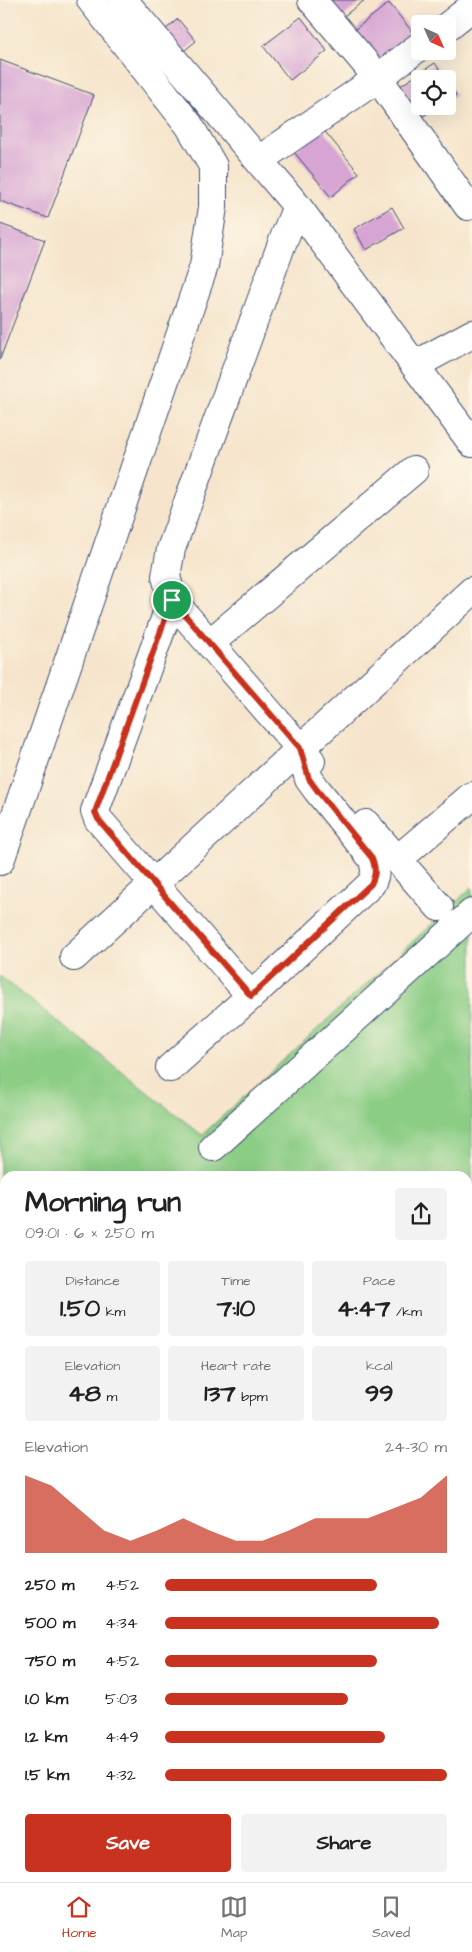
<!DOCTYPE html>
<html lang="en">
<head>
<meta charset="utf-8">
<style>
  :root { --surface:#fff; --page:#f2f2f2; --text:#202124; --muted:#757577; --line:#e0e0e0; --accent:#c8321e }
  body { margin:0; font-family:"Architects Daughter",sans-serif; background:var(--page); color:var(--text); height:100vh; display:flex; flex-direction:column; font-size:19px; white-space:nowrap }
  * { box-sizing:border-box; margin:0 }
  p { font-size:16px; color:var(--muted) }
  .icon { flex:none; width:28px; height:28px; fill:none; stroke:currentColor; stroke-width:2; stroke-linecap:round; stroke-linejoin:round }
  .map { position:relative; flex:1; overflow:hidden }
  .side { position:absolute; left:0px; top:1171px; width:472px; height:711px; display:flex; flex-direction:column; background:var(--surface); border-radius:15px 15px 0 0; box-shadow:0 5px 20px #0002 }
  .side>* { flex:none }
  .needle { width:32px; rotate:135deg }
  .fabs { position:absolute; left:411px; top:15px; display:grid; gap:10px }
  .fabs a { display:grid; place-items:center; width:45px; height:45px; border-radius:5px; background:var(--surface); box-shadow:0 5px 20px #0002; font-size:25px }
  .pin { position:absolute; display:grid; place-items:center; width:42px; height:42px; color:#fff; margin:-21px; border:2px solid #fff; border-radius:50%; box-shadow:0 1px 5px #0007 }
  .round { display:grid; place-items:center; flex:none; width:52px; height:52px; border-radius:5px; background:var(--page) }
  .overview { display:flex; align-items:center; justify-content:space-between; height:85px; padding:0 25px }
  h1 { font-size:28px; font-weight:700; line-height:38px }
  .metrics { display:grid; grid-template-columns:repeat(3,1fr); gap:8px; height:85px; padding:5px 25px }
  .metrics div { display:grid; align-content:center; border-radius:5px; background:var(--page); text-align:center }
  .metrics b { font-size:25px; font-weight:700 }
  .metrics small { font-size:14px; font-weight:400 }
  .metrics p { font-size:14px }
  .chart { height:140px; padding:10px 25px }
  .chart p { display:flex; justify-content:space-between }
  .chart svg { width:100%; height:90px; margin-top:5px; fill:var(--accent); opacity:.7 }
  .cta { display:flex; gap:10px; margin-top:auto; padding:10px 25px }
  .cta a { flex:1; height:58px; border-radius:5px; background:var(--accent); color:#fff; font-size:20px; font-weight:700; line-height:58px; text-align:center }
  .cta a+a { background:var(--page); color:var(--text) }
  ul { padding:0 25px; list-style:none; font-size:16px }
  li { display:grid; grid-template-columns:80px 60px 1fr; align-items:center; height:38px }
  li i { height:12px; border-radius:6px; background:var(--accent) }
  .menu { display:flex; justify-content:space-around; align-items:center; height:70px; border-top:1px solid var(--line); background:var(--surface); font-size:14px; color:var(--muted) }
  .menu a { display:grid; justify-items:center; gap:2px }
  .menu .on { color:var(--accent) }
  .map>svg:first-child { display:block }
  .green { fill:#8bcd85; stroke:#537e72 }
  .water { fill:#5dc6d9; stroke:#3c7a9c }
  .building { fill:#d7a5d4 }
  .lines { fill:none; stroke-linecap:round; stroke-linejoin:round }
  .minor-casing { stroke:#3c4a6e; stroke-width:30 }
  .minor { stroke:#fff; stroke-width:28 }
  .route-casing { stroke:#fff; stroke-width:10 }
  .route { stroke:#c8321e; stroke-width:6 }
</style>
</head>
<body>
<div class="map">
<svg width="472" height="1882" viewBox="0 0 472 1882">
  <rect width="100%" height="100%" fill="#fcf5e5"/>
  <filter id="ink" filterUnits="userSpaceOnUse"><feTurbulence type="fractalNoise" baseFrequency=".02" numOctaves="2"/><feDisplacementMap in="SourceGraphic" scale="10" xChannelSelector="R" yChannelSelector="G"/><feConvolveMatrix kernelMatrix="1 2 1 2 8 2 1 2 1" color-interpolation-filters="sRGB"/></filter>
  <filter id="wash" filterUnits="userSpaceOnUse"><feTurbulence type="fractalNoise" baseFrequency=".0096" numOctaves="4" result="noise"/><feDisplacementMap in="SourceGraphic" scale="20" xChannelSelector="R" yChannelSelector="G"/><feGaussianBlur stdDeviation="1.12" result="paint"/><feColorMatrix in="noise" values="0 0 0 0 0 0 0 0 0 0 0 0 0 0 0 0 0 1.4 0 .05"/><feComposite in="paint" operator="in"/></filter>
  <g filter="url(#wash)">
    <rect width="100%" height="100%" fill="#f6e5cc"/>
    <path class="green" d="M472 887V1212L468 1215V1176H5V1482L0 1485V976L202 1135Z"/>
    <path class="water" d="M0 1720 5 1724V1878H85L88 1882H0Z"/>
    <g id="blocks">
      <path class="building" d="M328 0H365L341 18Z
        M389 3 414 34 374 65 349 34Z
        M301 17 327 51 290 80 263 46Z
        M178 19 196 41 179 55 161 33Z
        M0 60 94 95 48 218 0 201Z
        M435 63 445 79H420V106H438L412 124 391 92Z
        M448 82 456 95 448 100Z
        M322 128 359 173 331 197 294 152Z
        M392 207 404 228 366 250 354 229Z
        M0 224 45 240 0 359Z"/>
    </g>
  </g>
  <g filter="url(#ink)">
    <use href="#blocks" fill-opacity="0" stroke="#3c4a6e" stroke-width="1"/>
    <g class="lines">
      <g class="minor-casing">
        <path id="minor" d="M123 0 297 206 472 443
          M312 0 378 78 468 206
          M448 26 472 7
          M259 160 378 78 420 46
          M415 365 472 334
          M172 600 311 761
          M210 643 414 470
          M366 824 439 907
          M397 860 472 796
          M0 861 204 266 213 207V166L189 125 91 0
          M74 957 472 591
          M251 996 98 819 95 811 172 600 166 576 171 549 281 246 297 206
          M170 1068 251 996 371 884C376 874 376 869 372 858L317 790 309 779 300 748
          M213 1147 472 913
          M468 1232 472 1230
          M0 1505 5 1502
          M468 1550 472 1547
          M0 1664 5 1670
          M153 1878 156 1882
          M471 1882 472 1881"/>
      </g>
      <use href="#minor" class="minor"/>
    </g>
  </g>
  <g class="lines" filter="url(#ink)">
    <g class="route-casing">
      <path id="route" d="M172 600 300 748 309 779 317 790 372 858C376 869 376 874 371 884L251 996 98 819 95 812Z"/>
    </g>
    <use href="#route" class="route"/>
  </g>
</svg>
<div class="fabs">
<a><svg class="needle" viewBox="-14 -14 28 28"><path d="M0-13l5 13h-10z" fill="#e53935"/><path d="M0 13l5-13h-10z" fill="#757577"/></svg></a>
<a><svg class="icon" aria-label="locate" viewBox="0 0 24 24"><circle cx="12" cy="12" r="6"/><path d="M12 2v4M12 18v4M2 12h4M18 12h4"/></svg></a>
</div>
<div class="pin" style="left:172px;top:600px;background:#1e9e55"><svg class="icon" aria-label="arrive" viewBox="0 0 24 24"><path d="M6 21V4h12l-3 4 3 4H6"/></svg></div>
<section class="side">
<div class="overview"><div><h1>Morning run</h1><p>09:01 · 6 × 250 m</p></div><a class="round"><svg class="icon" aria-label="share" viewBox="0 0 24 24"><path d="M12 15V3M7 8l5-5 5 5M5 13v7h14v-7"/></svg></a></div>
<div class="metrics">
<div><p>Distance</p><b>1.50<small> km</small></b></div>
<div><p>Time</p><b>7:10</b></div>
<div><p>Pace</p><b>4:47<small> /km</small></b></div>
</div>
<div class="metrics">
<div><p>Elevation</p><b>48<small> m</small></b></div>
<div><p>Heart rate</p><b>137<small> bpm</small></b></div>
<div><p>kcal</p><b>99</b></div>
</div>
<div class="chart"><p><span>Elevation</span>24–30 m</p>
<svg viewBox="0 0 160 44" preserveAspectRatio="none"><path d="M0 44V6L10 11L20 22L30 33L40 38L50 33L60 27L70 33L80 38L90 38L100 33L110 27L120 27L130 27L140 22L150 17L160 6V44z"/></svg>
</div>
<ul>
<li><b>250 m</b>4:52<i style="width:75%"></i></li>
<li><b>500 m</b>4:34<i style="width:97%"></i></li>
<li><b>750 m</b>4:52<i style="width:75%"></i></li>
<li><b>1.0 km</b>5:03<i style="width:65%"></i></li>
<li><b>1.2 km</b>4:49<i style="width:78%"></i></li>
<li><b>1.5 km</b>4:32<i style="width:100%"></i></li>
</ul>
<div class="cta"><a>Save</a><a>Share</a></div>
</section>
</div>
<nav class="menu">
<a class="on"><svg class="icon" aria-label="home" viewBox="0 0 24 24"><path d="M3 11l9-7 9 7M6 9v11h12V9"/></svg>Home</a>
<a><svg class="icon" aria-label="map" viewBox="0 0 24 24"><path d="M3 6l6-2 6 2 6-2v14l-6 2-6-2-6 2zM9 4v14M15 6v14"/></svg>Map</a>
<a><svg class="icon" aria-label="saved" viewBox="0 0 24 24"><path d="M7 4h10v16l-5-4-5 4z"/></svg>Saved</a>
</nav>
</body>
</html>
